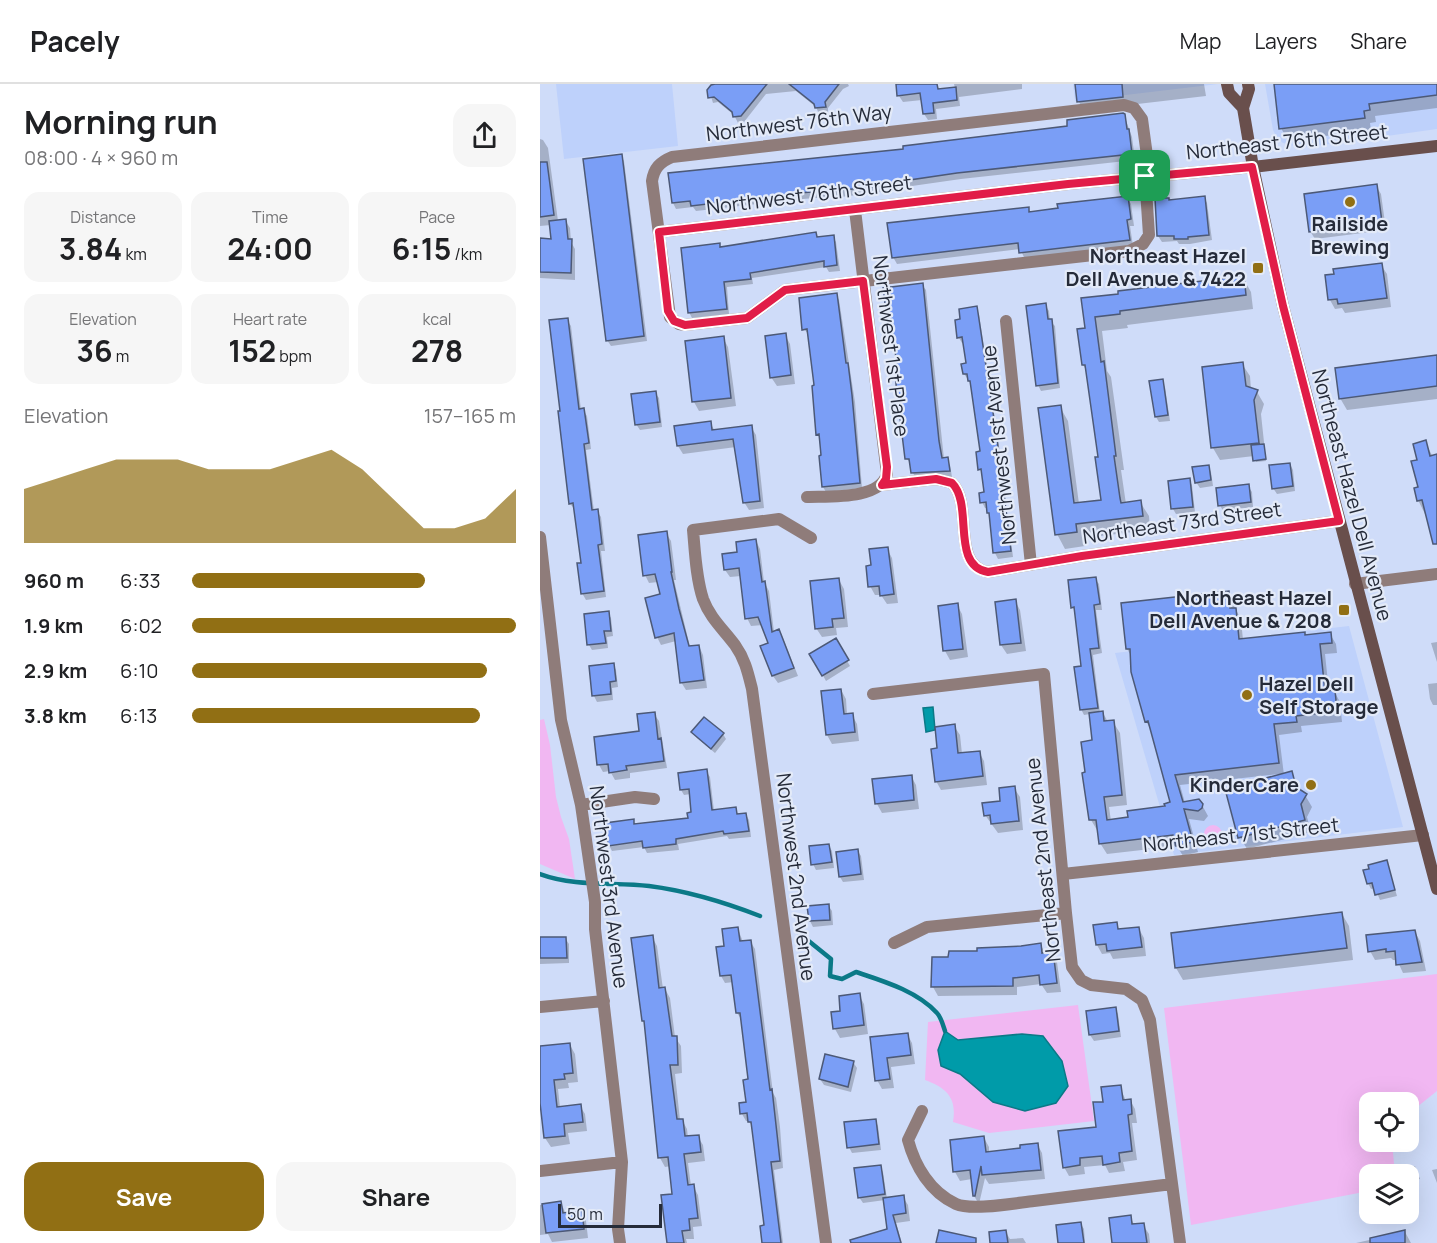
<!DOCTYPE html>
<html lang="en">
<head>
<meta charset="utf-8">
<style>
  :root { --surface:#fff; --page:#f6f6f6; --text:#202124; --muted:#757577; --line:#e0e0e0; --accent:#916f14 }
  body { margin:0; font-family:Manrope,sans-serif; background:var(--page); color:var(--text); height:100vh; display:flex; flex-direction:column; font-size:22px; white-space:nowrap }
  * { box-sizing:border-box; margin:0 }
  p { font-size:20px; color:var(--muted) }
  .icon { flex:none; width:33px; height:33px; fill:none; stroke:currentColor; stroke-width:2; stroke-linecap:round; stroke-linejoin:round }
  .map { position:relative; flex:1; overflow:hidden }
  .side { display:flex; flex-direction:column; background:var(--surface); width:540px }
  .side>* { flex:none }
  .buttons { position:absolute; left:819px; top:1008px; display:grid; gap:12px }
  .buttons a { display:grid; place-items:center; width:60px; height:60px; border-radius:12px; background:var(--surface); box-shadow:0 6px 24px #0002; font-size:30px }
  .scale { position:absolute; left:18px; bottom:15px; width:104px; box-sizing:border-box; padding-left:6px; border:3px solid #252b39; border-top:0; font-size:16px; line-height:21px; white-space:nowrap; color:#252b39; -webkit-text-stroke:4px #e3eaf8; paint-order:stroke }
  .pin { position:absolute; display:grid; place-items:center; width:51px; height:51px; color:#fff; margin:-26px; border-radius:12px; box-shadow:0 3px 9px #0006 }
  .round { display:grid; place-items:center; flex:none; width:63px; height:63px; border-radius:18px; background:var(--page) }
  .overview { display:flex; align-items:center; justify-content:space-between; height:102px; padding:0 24px }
  h1 { font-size:33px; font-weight:700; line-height:45px }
  .metrics { display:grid; grid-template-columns:repeat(3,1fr); gap:9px; height:102px; padding:6px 24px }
  .metrics div { display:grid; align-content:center; border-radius:15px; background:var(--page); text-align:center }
  .metrics b { font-size:30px; font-weight:700 }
  .metrics small { font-size:16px; font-weight:400 }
  .metrics p { font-size:16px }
  .chart { height:168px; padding:12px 24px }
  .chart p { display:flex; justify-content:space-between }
  .chart svg { width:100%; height:108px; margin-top:6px; fill:var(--accent); opacity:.7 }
  .primary-button { display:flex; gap:12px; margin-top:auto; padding:12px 24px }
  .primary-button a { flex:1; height:69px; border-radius:18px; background:var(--accent); color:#fff; font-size:24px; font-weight:700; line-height:69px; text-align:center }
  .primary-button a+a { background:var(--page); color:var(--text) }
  ul { padding:0 24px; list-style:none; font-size:20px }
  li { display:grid; grid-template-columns:96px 72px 1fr; align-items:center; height:45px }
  li i { height:15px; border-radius:8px; background:var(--accent) }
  header { display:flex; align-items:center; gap:36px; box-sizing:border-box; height:84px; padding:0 30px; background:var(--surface); border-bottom:2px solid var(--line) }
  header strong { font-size:28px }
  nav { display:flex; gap:33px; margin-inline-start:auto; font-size:21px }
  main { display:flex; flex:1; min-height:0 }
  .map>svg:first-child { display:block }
  .built { fill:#bed1fb }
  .green { fill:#f1b7f2 }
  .water { fill:#009ba9; stroke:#0b7987; stroke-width:1.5 }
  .shadow { fill:#0003 }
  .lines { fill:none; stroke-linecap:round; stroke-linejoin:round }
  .stream { stroke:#0b7987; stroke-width:4.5 }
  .building { fill:#7a9ef6; stroke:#4c5977; stroke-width:1.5 }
  .street { stroke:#8f7c7a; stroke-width:12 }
  .secondary { stroke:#694f4c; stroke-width:12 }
  .route-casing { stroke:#fff; stroke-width:12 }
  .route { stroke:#e11d48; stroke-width:8 }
  .poi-dot { fill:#916f14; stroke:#e3eaf8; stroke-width:2 }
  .labels { text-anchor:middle; stroke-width:4.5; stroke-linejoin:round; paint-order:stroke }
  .street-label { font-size:20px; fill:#252b39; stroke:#e3eaf8 }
  .poi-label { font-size:20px; font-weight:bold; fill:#252b39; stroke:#e3eaf8; text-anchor:end }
</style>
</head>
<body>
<header>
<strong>Pacely</strong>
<nav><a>Map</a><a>Layers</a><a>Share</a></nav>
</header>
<main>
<section class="side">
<div class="overview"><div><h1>Morning run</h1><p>08:00 · 4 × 960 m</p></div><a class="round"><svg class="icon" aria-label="share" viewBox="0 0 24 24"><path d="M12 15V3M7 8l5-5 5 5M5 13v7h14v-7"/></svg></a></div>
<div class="metrics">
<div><p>Distance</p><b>3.84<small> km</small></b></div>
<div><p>Time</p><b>24:00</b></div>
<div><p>Pace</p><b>6:15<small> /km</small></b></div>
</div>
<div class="metrics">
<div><p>Elevation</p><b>36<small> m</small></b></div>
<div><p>Heart rate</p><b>152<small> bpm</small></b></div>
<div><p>kcal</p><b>278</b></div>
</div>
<div class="chart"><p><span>Elevation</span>157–165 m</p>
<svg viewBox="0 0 160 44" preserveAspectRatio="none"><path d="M0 44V22L10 18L20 14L30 10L40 10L50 10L60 14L70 14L80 14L90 10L100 6L110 14L120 26L130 38L140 38L150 34L160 22V44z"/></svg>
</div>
<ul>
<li><b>960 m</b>6:33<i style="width:72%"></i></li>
<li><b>1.9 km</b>6:02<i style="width:100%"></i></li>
<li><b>2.9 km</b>6:10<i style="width:91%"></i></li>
<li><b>3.8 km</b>6:13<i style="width:89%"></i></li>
</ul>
<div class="primary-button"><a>Save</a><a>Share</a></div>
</section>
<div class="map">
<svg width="897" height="1159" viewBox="0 0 897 1159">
  <rect width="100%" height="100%" fill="#cfdcf9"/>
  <path class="built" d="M16 0H132L138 62 24 75Z
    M533 0H678L535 17Z
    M725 0H897V45L775 62 758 63 743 59 737 54 733 46Z
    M809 542 863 743 634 771 575 569Z"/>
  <path class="green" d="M4 635 10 661 16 713 21 733 29 755 35 795 0 780V636Z
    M664 750a9 9 0 1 1 18 0a9 9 0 1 1-18 0Z
    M897 890V1007L877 1023 875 1037 869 1044 868 1018H830V1058H852L855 1090H830L829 1107 651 1141 624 924Z
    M538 921 554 1037 449 1049 413 1038C417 1014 407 1004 385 996L388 938Z"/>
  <path class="water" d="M393 623 395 646 386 648 383 624Z
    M405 947 418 956 482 950 503 952 522 977 528 1002 516 1019 485 1027 453 1018 420 990 401 982 398 966Z"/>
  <path class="shadow" d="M175 0H308L309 2 303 5 288 24V28L279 30 276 23 256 7 226 10 204 38 198 39 194 31 178 18 173 19 169 6Z
    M357 0H384L385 8 415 4 414 0H482V5L419 13 420 22 396 25 397 35 388 36 384 30 382 16 363 18 359 12Z
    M537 0H664L666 12 589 21 546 30 539 18Z
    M735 0H897V24L835 32 836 38 830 39 831 46 748 57 741 44Z
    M584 31 592 53 595 76 421 95 365 103 366 105 301 113 300 112 263 115 156 127 153 123 136 125 133 119 365 66 529 44Z
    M0 55 3 56 8 64 18 137 25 136 30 144 31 158 35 165V196L0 194V156H13L11 141 0 142Z
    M81 72 84 77 107 257 71 262 67 256Z
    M836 102 841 110 846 146 775 155 770 147Z
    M587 113 591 120 594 142H590L593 162 485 175 480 165 357 180 353 173 488 124 491 129Z
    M664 113 667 119 672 156 650 160H639L637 157 622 158 618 152 630 117Z
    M276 150 278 155 293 153 296 158 300 187 289 188 286 183 212 194 213 200 187 203 189 230 152 234 149 228 179 161 181 165Z
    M841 181 847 190 851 223 805 229 802 224 795 225 790 216Z
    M703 194 711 208 713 225 587 241 588 244 562 247 567 287 571 293 584 386H581L586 420 600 418 609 432 610 446 544 454 545 462 525 465 517 450 520 323 528 337 539 420 562 417 560 374 547 287 543 281 546 245 543 215Z
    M382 201 386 206 404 375H407L410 381 412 393 376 395 373 389 372 380 367 375 353 240H351L348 235Z
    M296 211 299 216 315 318 322 404 286 408 283 403V373L281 355 278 350 276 303 269 251 264 245Z
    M505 221 509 227 510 237 515 242 520 304 501 307 498 301Z
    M436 224 439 230 459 362 473 473 458 475 455 469 451 432 448 424H445L442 418 446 409 438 369H442L432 301 424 290 428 280 425 259H422L419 254 422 237Z
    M27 236 31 242 41 326H43L47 332 51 365 46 366 54 427H57L61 433 65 467H61L66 513 46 516 42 509V480L36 426 30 420 22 328Z
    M245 251 250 260 255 300 237 302 231 293Z
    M183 254 188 263 196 322 159 327 154 318 146 258Z
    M897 272V315L807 326 800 314Z
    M702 280 710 292 711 306 717 308 724 320 721 330 726 377 716 378 714 372 680 376 673 364 663 284Z
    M622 297 625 303 630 337 619 338 616 333Z
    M115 309 119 314 122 343 100 346 96 340Z
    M170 339 175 347 211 343 216 351 224 424 209 426 204 418 196 363 143 370 138 362Z
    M885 358 893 373 897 372V454L878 416 880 404 879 377Z
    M750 380 753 386 755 407 737 410 733 404Z
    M668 382 671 388 673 402 660 404 656 398Z
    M649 396 652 401 655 428 636 430 633 425Z
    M708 402 712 408 713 423 683 427 680 421Z
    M126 449 131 457 136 496H134L150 563 159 562 163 571 167 604 146 606 141 598 136 557 121 561 117 553 122 511 118 498 109 499 105 491Z
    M216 457 220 465 224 498 229 507 234 548 239 546 243 554 258 592 238 599 233 592 230 559 223 541 211 542 207 534 201 492 190 493 185 486 199 469Z
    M347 465 352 474 358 519 347 520 341 511H335L330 502 333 483Z
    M555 495 559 500 562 526H556L562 569 553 571 560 629H563L568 638H573L580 649 587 721 569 723 571 737 590 735 627 724 632 719 612 648 606 637 592 573 587 565 688 509 701 536 703 556 764 550 766 552 790 550 796 560 797 569 785 570 789 608 794 607 800 618 802 638 761 642 762 648 739 651 744 691 751 689 760 707 765 711 772 723 767 733 771 748 707 765 700 753 739 690 640 701 645 719 662 721 668 732 664 737 649 735 658 768 643 772 637 762 567 770 560 759 559 746H557L551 736 546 690 553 658 550 630 544 631 541 625 542 584 536 528 533 523Z
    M299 496 304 505 308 543 296 544 297 551 282 553 276 544Z
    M475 517 480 526 486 567 467 570 461 561Z
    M417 521 422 530 428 573 410 576 405 567Z
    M68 529 71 534 73 552 67 553 68 564 52 566 49 561Z
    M295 556 310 582 286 597 271 570Z
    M897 558V578L891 559Z
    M73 580 76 586 78 603 72 604 73 616 57 618 54 612 50 583Z
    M897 599V621H893L890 615 888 600Z
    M301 606 306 615 307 631H312L317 640 319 657 292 660 287 651 283 608Z
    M114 630 119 637 127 684 90 689V694L75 696 70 687 63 688 59 681 101 648Z
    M414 642 420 651 422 670 439 668 444 677 447 701 401 706 396 697 399 666Z
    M153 649 183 650 186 655 175 669 157 654Z
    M166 687 170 693 174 727 195 725 198 730 206 731 209 736 211 753 189 755 187 752 138 760 139 766 107 769 104 763 72 767 69 761 93 737 96 742 150 735 153 729 151 710 144 711 141 706Z
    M371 692 376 701 379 725 342 729 337 720 334 696Z
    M474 704 480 713 483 746 458 749 445 731 462 718Z
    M289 762 292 767 294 784 276 786 273 780Z
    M317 766 321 772 324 796 303 798 300 793Z
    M847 778 857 812 840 816 835 804 831 805 828 799Z
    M288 821 292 827 293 841 273 843 270 837Z
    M802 830 809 842 813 876 643 896 636 884Z
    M576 840 580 847 599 845 604 854 606 872 573 875 570 869 562 870 557 861 555 842Z
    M198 845 203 858 210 857 215 865 233 1009 236 1014 240 1043 243 1084 234 1086 243 1159H224L225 1143 213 1044 209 1037H206L202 1030 200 1020 208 1019 210 997 202 936 197 929 194 898 185 899 181 892 178 864 186 863Z
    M875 848 880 857 886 887 863 889 857 876H853L851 874 835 876 830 867Z
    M112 853 117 862 123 905H125L130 914 135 953 141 962 142 989 135 990 140 1036H142L147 1045 148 1054 158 1053 163 1061 165 1077 148 1079 151 1102H153L158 1111 162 1142 153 1143 154 1155H146L147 1159H129L134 1111 131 1082 125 1083 120 1074 104 937Z
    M25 854 29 860V879L0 880V855Z
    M500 860 506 870 512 869 517 878 521 908 507 909 501 900 477 903V911L398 912 393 903 410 874Z
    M319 911 324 920 328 950 300 954 295 945 302 928Z
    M575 924 578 930 581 953 554 957 550 951 547 928Z
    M367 950 372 959 375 980 351 983 354 1004 342 1005 337 996 332 955Z
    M30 961 35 970 38 998 28 999 29 1004 18 1005 20 1024 40 1022 45 1030 47 1047 28 1049 30 1060 11 1063 5 1054 0 1007V963Z
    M313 978 317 984 311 1008 284 1001 280 995Z
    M580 1003 586 1017 590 1016 595 1025 597 1039H592L597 1076 583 1078 585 1087 569 1089 565 1081 544 1083 545 1090 529 1092 524 1083 557 1044 564 1019Z
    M335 1036 338 1042 341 1066 312 1069 309 1063Z
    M444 1054 449 1063V1069L482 1065 497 1060 502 1069 505 1095 449 1100 445 1094 439 1120 434 1112 432 1095 420 1097 415 1088Z
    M875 1082 880 1095 868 1098V1090H862L861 1085Z
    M340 1083 343 1088 347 1115 363 1113 368 1121 370 1137 356 1139 362 1159H329L348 1146 345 1116 323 1119 319 1113Z
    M897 1085V1099L892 1086Z
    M21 1119 26 1130 41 1128 46 1137 48 1154 12 1158 8 1150 0 1151V1121Z
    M590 1133 595 1142 603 1141 609 1150 610 1159H574Z
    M540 1139 544 1145 545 1159H520Z
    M465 1147 470 1155 483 1154 486 1159H452Z
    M865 1148 871 1159H816Z"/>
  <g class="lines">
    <path class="stream" d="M0 790C35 803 73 798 109 802 148 807 184 818 220 832
      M260 850 291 875 290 892 302 895 316 888C343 897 377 907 397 929 401 933 403 941 405 947"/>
  </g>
  <path class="building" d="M175 0H227L201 32 193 33 192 28 174 13 168 14 167 6 171 1Z
    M249 0H299L285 18 286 23 275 24 274 20Z
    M356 0H397L398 5 416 3 417 16 393 19 394 29 383 30 380 9 357 12Z
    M535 0H582L583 13 537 18Z
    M734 0H897V11L829 20 830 26 824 27 825 34 739 45Z
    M583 29 585 30 587 45H589L592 70 417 89 363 97V99L296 107V106L259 109 151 122 150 117 132 119 128 89 363 65V62L527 42V36Z
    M82 70 104 252 66 257 43 75Z
    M0 78H7L14 131 0 133Z
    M837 100 842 138 769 148 764 110Z
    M588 112 591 135 587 136 590 156 479 169 478 159 352 174 347 139 489 123V128L518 124 517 120Z
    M665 112 669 151 648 153V155H634V152H617L615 114H629V116Z
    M26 135 28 155H32L31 189 0 188V154L11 155 9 137Z
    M276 148 277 153 294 151 297 181 284 183V177L210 189 211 195 184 198 187 225 148 229 141 164 180 159V163Z
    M842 179 847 214 798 220 797 215 788 216 785 191 794 190 793 185Z
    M704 192 706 211 580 227V230L555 233 561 278 564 277 576 372H574L580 414 581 419 601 416 603 432 536 440 537 448 515 451 498 324 521 321 534 419 561 416 555 373H558L545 281H542L537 245 545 244 541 214 578 210V207Z
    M383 199 399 357 402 374 408 373 410 387 371 389 369 375H365L357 309 355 290H358L351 235H347L343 204Z
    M297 209 306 279H308L312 311 320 399 282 403 279 372 281 371 279 350 276 351 272 302 274 301 267 245 262 246 259 214Z
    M506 219 508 235H512L518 299 496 302 486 222Z
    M437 222 457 355 471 467 453 469 449 429H447L446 418 440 419 439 409 444 408 441 385 438 386 436 368 440 367 430 297H428L427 290H423L421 280 426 279 422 253 417 254 415 236 420 235 419 225Z
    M28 234 39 325 44 324 49 359 44 360 52 426 58 425 62 460 58 461 64 507 41 510 37 479H41L33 419 29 420 18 327H20L9 236Z
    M246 249 251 291 230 294 225 252Z
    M184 252 191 314 152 318 145 257Z
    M897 271V302L799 315 795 284Z
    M703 278 706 302 718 306 714 316 719 359 671 364 662 283Z
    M623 295 628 331 615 333 609 297Z
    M116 307 120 338 95 341 91 310Z
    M171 337 172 346 212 341 220 417 203 419 193 355 137 362 134 342Z
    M886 356 890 372 897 370V460H893L882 416 877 417 874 404 878 403 871 377 877 376 873 360Z
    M724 360 726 375 713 377 711 361Z
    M750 379 753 402 732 405 729 381Z
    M669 381 671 396 655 399 652 383Z
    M650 394 653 423 631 425 628 397Z
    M709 400 711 418 678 422 676 404Z
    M127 447 132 488H131L139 525 149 562 159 561 164 596 140 599 134 549 115 554 105 514 120 510 115 490 103 492 98 451Z
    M216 455 222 498 225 497 232 548 239 545 254 584 232 592 220 562 228 559 218 533 205 535 199 484 184 486 182 470 197 468 196 458Z
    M348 463 354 510 340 512 339 502 328 503 326 482 331 481 329 465Z
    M556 493 560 520 554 521 559 564 550 565 558 624 540 626 534 583 541 582 534 523 531 524 528 496Z
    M299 494 304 534 292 535 293 543 275 545 270 497Z
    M689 507 690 524H696L699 555 765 548V551L791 548 792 559 780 560 785 607 795 606 797 627 756 632 757 638 734 640 739 679 635 691 643 718 659 715 663 720 662 724 658 727 644 725 653 758 636 762 633 751 559 760 556 736H549L542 689 545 688 541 658 552 656 549 629 563 627 564 637 574 636 582 711 564 713 567 736 588 733 587 727 625 722 624 720 630 718 608 637 605 638 591 588 590 565H586L581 519Z
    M476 515 481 559 460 561 455 518Z
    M418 519 423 565 403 567 398 522Z
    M69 527 71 547H64L66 559 47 561 44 530Z
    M296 554 309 576 282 592 269 570Z
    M74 579 76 597 70 598 71 610 52 612 49 582Z
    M301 605 304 630 313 629 315 648 286 651 281 607Z
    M115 628 118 655 121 654 124 677 86 682 87 686 69 689 68 680 57 681 54 653 99 647 97 630Z
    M164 633 184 649 171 665 151 648Z
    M415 640 418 669 440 667 443 692 395 698 391 665 397 664 395 643Z
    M167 685 172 726 196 723 197 730 206 729 209 747 184 750 183 747 136 755V760L103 764 102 757 68 762 65 739 94 735V740L148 734 147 729 151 728 149 705 140 706 138 689Z
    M752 687 756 703 767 710 761 720 765 736 698 754 685 705Z
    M372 691 374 716 335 720 332 695Z
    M475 702 479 737 451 740 450 731 444 732 442 719 460 717 459 704Z
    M289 760 292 778 271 781 269 762Z
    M318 765 321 790 299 793 296 768Z
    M847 776 855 806 835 811 832 799 827 800 823 786 829 785 828 781Z
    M289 820 290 836 269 837 267 822Z
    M802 828 807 864 635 884 631 849Z
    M577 838 578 845 599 843 602 863 567 867 566 860 556 861 553 841Z
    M198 843 200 857 211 856 230 1006 232 1005 240 1077 231 1078 241 1159H222L220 1142 224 1141 211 1038H208L207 1029 200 1030 199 1019 206 1018 203 996 208 995 200 929H196L191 891 180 892 176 863 184 862 182 845Z
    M875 846 882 878 856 881 855 867 846 868V865L828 868 826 851Z
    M113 851 119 904 125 903 132 952H137L138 981H130L137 1035H143L145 1052 159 1051 161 1068 144 1070 148 1101 154 1100 158 1134 149 1135 150 1146 142 1147 144 1159H127L121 1111 132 1110 128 1073 118 1074 104 937H102L91 854Z
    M0 853H26L27 874H0Z
    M501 859 502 869 513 867 517 899 500 901 499 891 473 894V902L391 903 392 873H408L409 867H437V864L481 862Z
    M320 909 324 941 293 945 291 928 300 927 299 912Z
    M576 923 579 947 549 951 546 927Z
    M368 949 371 971 347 974 350 995 335 997 330 953Z
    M30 959 33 989 24 990 25 995 14 996 17 1023 41 1020 43 1038 24 1040 25 1052 4 1054 0 1019V962Z
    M285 970 314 977 308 1003 279 995Z
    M581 1001 583 1016 591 1015 592 1030 588 1031 592 1067 579 1069 580 1078 563 1081 562 1072 540 1074V1081L523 1084 518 1047 556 1043 553 1018H563L561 1003Z
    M336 1035 339 1060 307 1064 304 1038Z
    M444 1052 446 1068 480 1064V1061L498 1059 501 1086 442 1091 441 1082 435 1112H433L430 1086 413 1088 410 1056Z
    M341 1081 345 1110 318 1114 314 1084Z
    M364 1111 366 1129 353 1131 361 1159H311L310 1156 347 1145 343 1114Z
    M21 1117 23 1129 42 1126 44 1145 6 1149 2 1120Z
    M591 1131 592 1140 604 1139 607 1159H572L569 1134Z
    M541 1138 544 1159H518L516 1141Z
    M399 1146 436 1154V1159H396Z
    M466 1146 468 1159H450L449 1148Z
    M865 1146V1159H830V1154Z"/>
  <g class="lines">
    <path class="street" d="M584 21 594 24 602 35 608 79 605 91 609 151 603 160 589 167 245 206 207 234 145 241 139 240 130 233 112 97C114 84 120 78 132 73Z
      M119 148 528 100 713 83
      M466 237 491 481
      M342 401 396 395 412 399C434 421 410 481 448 488L542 472 799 437
      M267 413C289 412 340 416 347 390L315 126
      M0 453 21 636 41 721 55 818V845L82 1078 78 1145 80 1159
      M271 454 239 435 153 446C155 468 156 494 163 515 170 534 184 546 195 561 205 575 208 589 212 605L286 1159
      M815 500 897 490
      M333 610 504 590 526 829 532 883 541 896 551 901 586 905 602 916 610 936 640 1159
      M41 721 95 713 114 715
      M523 790 883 751
      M354 859 387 843 526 829
      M0 923 64 917
      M382 1027 368 1056C375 1082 390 1108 416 1120 432 1127 476 1119 494 1117 540 1111 586 1106 632 1100
      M0 1087 82 1078"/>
    <path class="secondary" d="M687 0 689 9 703 24
      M708 0 709 5 703 24 713 83 743 222 897 805
      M713 83 897 62"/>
  </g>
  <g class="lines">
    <g class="route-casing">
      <path id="route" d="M712 83 743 222 799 437 542 472 448 488C410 482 434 421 412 399L396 395 342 401 346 395 347 383 323 197 245 206 207 234 145 241 134 237 128 227 119 148 528 100Z"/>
    </g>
    <use href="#route" class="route"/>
  </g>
  <g class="poi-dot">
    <circle cx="810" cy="118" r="6"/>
    <rect x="712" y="178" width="12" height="12" rx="3"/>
    <rect x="798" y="520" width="12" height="12" rx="3"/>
    <circle cx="707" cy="611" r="6"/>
    <circle cx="771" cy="701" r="6"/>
  </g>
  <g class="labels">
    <g class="street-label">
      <text transform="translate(259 39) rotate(-7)" y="7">Northwest 76th Way</text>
      <text transform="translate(747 58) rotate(-6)" y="7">Northeast 76th Street</text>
      <text transform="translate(269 111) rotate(-7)" y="7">Northwest 76th Street</text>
      <text transform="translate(351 262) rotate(83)" y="7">Northwest 1st Place</text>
      <text transform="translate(459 361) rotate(-96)" y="7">Northwest 1st Avenue</text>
      <text transform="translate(812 411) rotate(75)" y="7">Northeast Hazel Dell Avenue</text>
      <text transform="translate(642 439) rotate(-8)" y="7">Northeast 73rd Street</text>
      <text transform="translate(701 751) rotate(-6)" y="7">Northeast 71st Street</text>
      <text transform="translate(503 776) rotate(-96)" y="7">Northeast 2nd Avenue</text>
      <text transform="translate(256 793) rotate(83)" y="7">Northwest 2nd Avenue</text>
      <text transform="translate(69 803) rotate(83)" y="7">Northwest 3rd Avenue</text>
    </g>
    <g class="poi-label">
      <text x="810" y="147" text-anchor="middle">Railside<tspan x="810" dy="23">Brewing</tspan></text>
      <text x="706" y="179">Northeast Hazel<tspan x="706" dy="23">Dell Avenue &amp; 7422</tspan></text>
      <text x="792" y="521">Northeast Hazel<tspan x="792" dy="23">Dell Avenue &amp; 7208</tspan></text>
      <text x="719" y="607" text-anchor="start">Hazel Dell<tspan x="719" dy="23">Self Storage</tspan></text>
      <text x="759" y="708">KinderCare</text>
    </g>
  </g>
</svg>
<div class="buttons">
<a><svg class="icon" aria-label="locate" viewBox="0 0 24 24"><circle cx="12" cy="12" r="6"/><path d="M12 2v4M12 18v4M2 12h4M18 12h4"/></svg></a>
<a><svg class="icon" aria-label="layers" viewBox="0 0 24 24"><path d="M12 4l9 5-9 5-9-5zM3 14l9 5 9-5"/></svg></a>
</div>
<div class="scale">50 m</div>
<div class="pin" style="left:605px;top:92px;background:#1e9e55"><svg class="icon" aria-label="arrive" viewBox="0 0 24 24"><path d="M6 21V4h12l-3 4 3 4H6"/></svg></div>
</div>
</main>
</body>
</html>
